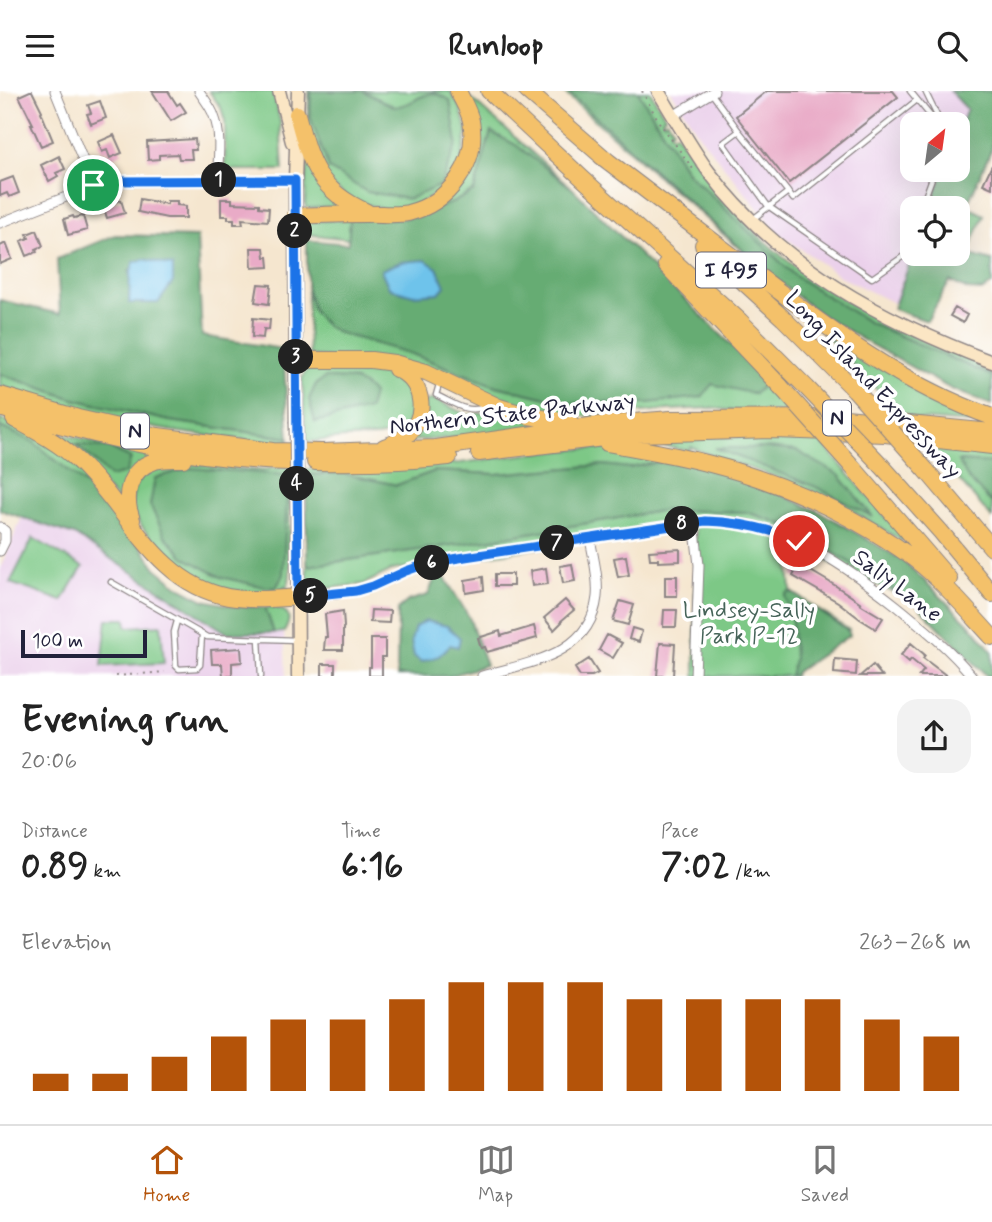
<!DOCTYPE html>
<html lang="en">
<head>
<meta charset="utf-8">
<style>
  :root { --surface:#fff; --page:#f2f2f2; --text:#222; --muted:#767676; --line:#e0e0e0; --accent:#b45309 }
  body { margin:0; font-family:Mynerve,sans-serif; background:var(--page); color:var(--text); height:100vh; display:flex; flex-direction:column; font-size:26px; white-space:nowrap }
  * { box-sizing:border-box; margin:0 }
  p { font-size:23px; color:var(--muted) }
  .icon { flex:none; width:38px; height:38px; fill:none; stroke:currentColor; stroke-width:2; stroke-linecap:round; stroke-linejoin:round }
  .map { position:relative; height:585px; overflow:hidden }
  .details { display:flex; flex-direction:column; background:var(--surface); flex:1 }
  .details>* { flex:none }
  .needle { width:46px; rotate:29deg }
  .controls { position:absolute; left:900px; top:21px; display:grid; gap:14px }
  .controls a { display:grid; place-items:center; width:70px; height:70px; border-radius:14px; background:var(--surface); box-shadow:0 7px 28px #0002; font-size:35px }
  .scale { position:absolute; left:21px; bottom:18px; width:126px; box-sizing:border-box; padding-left:7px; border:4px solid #22223b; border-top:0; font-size:19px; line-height:24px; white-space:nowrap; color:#22223b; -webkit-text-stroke:5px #fff; paint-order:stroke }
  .pin { position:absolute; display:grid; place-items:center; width:60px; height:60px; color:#fff; margin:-30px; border:4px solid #fff; border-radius:50%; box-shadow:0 2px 7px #0007 }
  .km { position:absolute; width:35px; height:35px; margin:-18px; border-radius:50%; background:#222; color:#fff; font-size:19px; line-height:35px; text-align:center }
  .round { display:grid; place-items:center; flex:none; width:74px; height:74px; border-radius:21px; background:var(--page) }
  .summary { display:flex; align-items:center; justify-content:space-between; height:119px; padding:0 21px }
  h1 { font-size:38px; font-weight:700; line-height:52px }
  .stats { display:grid; grid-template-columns:repeat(3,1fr); gap:10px; height:119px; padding:7px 21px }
  .stats div { display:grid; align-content:center }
  .stats b { font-size:35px; font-weight:700 }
  .stats small { font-size:19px; font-weight:400 }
  .stats p { font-size:19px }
  .chart { height:196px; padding:14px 21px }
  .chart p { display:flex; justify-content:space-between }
  .chart svg { width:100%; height:126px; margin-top:7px; stroke:var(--accent); stroke-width:6 }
  header { display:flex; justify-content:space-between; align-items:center; height:91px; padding:0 21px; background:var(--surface); font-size:32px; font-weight:700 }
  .tab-bar { display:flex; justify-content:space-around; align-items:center; height:98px; border-top:2px solid var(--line); background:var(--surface); font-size:19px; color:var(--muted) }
  .tab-bar a { display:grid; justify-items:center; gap:4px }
  .tab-bar .selected { color:var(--accent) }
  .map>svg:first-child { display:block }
  .built { fill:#ebd1eb }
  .green { fill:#7dc886; stroke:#507560; stroke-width:2 }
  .forest { fill:#66ac73; stroke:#446757; stroke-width:2; fill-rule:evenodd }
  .water { fill:#6ec3eb; stroke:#487293; stroke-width:2 }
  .building { fill:#e9abc7 }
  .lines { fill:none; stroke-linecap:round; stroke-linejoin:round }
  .lane-casing { stroke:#8c8485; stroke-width:7 }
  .street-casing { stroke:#8c8485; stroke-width:11 }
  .secondary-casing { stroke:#8c8485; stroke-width:15 }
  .highway-casing { stroke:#8c8485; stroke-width:18 }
  .path { stroke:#8c8485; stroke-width:2; stroke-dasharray:2 5; stroke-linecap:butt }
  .lane { stroke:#fff; stroke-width:4.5 }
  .street { stroke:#fff; stroke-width:9 }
  .secondary { stroke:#fbe6c4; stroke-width:12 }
  .highway { stroke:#f4c16b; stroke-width:16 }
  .secondary-bridge-casing { stroke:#8c8485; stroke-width:15; stroke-linecap:butt }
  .highway-bridge-casing { stroke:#8c8485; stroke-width:18; stroke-linecap:butt }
  .secondary-bridge { stroke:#fbe6c4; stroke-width:12 }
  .highway-bridge { stroke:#f4c16b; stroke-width:16 }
  .route-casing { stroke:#fff; stroke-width:14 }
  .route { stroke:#1a73e8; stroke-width:9 }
  .labels { text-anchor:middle; stroke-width:7; stroke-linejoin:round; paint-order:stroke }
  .shield { fill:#fff; stroke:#646476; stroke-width:2 }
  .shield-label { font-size:21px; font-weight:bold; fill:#22223b }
  .street-label { font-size:23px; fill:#22223b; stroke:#fff }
  .park-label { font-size:23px; fill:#466459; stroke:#fff }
</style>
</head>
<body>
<header><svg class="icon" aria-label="menu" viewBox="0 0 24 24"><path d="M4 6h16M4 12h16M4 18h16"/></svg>Runloop<svg class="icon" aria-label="search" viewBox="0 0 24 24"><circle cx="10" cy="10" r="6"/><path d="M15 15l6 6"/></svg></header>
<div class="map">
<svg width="992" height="585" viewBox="0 0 992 585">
  <rect width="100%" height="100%" fill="#fff"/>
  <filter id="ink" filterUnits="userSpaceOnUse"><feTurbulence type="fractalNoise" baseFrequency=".0143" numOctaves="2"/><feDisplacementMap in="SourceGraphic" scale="14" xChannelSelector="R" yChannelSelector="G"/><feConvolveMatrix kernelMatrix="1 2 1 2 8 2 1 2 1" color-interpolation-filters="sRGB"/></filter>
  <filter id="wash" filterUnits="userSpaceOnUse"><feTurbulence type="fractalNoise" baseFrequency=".00686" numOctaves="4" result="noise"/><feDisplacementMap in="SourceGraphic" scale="28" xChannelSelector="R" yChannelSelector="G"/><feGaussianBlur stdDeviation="1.57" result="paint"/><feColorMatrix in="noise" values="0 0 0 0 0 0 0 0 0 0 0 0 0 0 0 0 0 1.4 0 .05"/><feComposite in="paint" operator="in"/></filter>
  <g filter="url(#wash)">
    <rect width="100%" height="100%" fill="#f5e6cf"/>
    <path class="built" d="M671 0H987L957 78V33H912V79H957L942 117H912V163H924L904 217 841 186 777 141 702 48Z
      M22 426 74 444 227 542 284 541 286 585H0V478Z"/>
    <path class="green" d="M209 0H273L280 30 283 79H225V30L221 17Z
      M309 0H450L461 18 467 42 461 72 444 98 418 113 390 119 356 111 331 94 313 68 308 37Z
      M562 0H567L770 184 768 183Z
      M638 0H650L665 25 662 28 664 31 667 29 673 38 670 41 672 44 676 42C698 73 719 103 745 131 811 201 903 245 992 278V285L870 232 795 185 687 81Z
      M466 3 573 98 491 41 475 99 452 112 424 121 473 72Z
      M307 65 344 116 306 117 305 113Z
      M972 118 984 124 972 152 960 147Z
      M350 128 349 148 305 143 306 131Z
      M307 198 314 221 339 242 412 263 496 295 568 312 712 293 754 302 765 293 773 295 795 321 734 320 713 317 668 319 586 325H555L522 319 441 283 309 264Z
      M812 230 989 333 903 327Z
      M363 276 388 279 416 301 414 330 396 343 376 346 344 347 306 351 302 287 305 281 310 277Z
      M0 283 74 308 170 330 289 347V353C244 349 199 345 155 337 102 327 51 313 0 295Z
      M433 308 468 324 499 319 552 332C505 344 455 347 407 350L424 311Z
      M0 328 14 333 72 369 118 423 96 402 32 350 0 336Z
      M48 340 117 356 160 363 121 412Z
      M815 344 904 447 902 450C865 427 828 405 788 390 756 378 722 370 691 356L689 360 657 354V347Z
      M926 351 992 361V372L959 370 969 389 992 412V427Z
      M596 357 628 359 629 364 659 363 689 371H659L630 377 603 374 496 383 435 380 397 394 341 382 306 384V378L384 377 460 372 543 361Z
      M167 370 256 379 289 376C289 402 291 427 289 453 288 467 293 483 287 497L284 495V500C256 502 231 503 205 492 199 489 192 485 186 481 174 472 137 435 133 421 130 412 135 387 143 381 149 376 160 373 167 370Z
      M666 419 746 421 780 432 813 449 913 510 846 480 787 448 791 500 849 539 796 581 795 585H695V433L392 479 364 493 314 499 312 498V493L308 494 307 475 487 449Z
      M33 447 83 476 62 510 10 492Z
      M265 516C282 516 296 521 284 541L274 542Z
      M107 528H126L127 536 161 534 164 572 102 575Z"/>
    <path class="forest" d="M311 0H363L395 16C403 14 412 12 418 7 435 0 433 0 450 9L457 52 441 94 409 108 367 101 329 78 310 25Z
      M567 0H638L687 81 795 185 870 232 992 285V314L951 298 868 252 820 223 770 184Z
      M950 0H992V57L957 137V117H930L944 79H957V44L967 18Z
      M491 41 516 54 573 98 773 295 765 293 754 303 712 293 702 306 648 312H568L496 295 412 263 339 242 326 235 314 221 307 198V149L348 153 350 128 406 127 452 112 474 100Z
      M115 144 197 146 202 245 283 258 289 347 170 330 74 308 0 283V209L60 223 57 168ZM172 175 173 191 129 211 131 191 129 180Z
      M957 160 992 170V193L983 200 968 199 950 190 927 230 893 218 913 163H957Z
      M325 287C346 287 359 286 373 303L369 318 315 331 309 308 316 293Z
      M0 336 32 350 96 402 118 423 156 477 179 496 204 509 233 515 265 516 274 542H227L74 444 0 419Z
      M75 353 110 357 131 367 126 382 110 386 95 370Z
      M715 357H767L797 360 839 384 873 426 816 396Z
      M958 370 992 372V412L969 389Z
      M659 371H689L731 382 822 422 904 470 974 538 992 560V585H987L913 510 813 449 780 432 746 421 666 419 487 449 307 475 306 384 341 382 397 394 435 380 496 383 603 374 630 377Z
      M189 377 288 384 283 484 276 497 260 495 221 486 185 467 165 445 150 414 155 387Z
      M439 477 469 526 486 574 450 585H397L398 518 408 510 428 504Z
      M788 501 793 502 848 540 850 544 796 581 794 585H790L794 568 792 531 785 506Z"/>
    <path class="water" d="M144 168 173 175V191L158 212H129C130 198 128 183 134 171Z
      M425 169 437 177 445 195 439 202 413 204 389 197 381 179 401 171Z
      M426 530 447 535 460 547 458 556 450 554 439 565 421 571 414 565 411 550 415 536Z"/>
    <g id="blocks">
      <path class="building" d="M30 0H32L42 20 41 21 53 50 41 55 31 33H33L19 5Z
        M152 0H168L177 14 180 12 186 21 171 30Z
        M767 0H893L898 6 789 92 736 25Z
        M100 10 106 27 91 33 87 23 91 22 88 14Z
        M114 44 122 62 110 67 107 59 102 61 98 51Z
        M195 48 196 59H191L192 68H179L178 63 159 64V68L148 69 147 51Z
        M59 65 65 78 56 82 58 85 49 90 41 74Z
        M992 74V97L983 93Z
        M13 86 19 102 9 106 7 102 0 105V91Z
        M140 108 167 113V110H177V114L186 115V127H167L138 121Z
        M221 108H232V112L259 113V116L269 117 268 130 242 128 243 133H234V128H228V125H221Z
        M121 109 125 122 107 127 103 115Z
        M73 125 74 127 83 125 87 139 68 144 64 128Z
        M37 139 43 155 36 158 37 161 27 165 21 150 29 147 27 143Z
        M6 152 12 168 0 173V155Z
        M251 157H264L265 166H268L269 176 252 177Z
        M258 193 271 194 269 213 255 211Z
        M955 217 967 224 963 232 950 225Z
        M253 227 270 229 269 239 264 238 263 247 252 246Z
        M680 458V470L658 471V468H650L649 460Z
        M626 465 629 484 618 486 614 467Z
        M572 473 575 490 563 492 560 475Z
        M799 473 836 495 861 512 860 513 883 527 876 538 860 528 838 511 793 485Z
        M546 477 548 493 532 495 530 480Z
        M495 483H513V495H495Z
        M665 485H677V505H665Z
        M483 486 484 499 466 502 465 489Z
        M565 509 574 519 561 530 562 531 554 539 544 527Z
        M620 510 634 514 628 534 613 530Z
        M371 519 390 520 389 532 370 531Z
        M664 519H677L676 536H663Z
        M343 520 344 536 343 537V559H324L325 546H327L325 523Z
        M534 535 537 547 487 561 485 556 481 557 478 547 500 540 501 545Z
        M632 537 642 540 639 551 629 548Z
        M607 544 622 552 613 567 599 559Z
        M371 548H385V566H382V585H369V576H371Z
        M660 552 675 553 673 585H657Z
        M911 552 925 564 923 567 947 585H919L924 579 911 568 909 571 901 564Z
        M241 557 242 571 232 572V585H223L222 573H212L211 559Z
        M589 568 598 582 592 585H580L575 577Z
        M835 568 857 570 856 584 834 582Z
        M322 573H335V585H322Z
        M873 574 882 585H860Z"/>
    </g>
  </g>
  <g filter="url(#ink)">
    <use href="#blocks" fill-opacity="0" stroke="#8c8485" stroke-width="2"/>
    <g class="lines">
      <g class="lane-casing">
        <path id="lane" d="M910 0 937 33
          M925 0 941 33
          M712 3 739 40 723 52 768 115 872 187 905 164 912 144
          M739 40 788 101 753 128
          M788 101 793 108 917 9
          M921 117 935 79
          M440 290 436 304C454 312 466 323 485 316
          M111 491 207 546 297 549
          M177 530 174 541 176 575 179 578 197 577 200 574 202 544
          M259 548 261 585"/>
      </g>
      <g class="street-casing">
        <path id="street" d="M55 0 93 94
          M199 0C204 8 211 16 214 25 222 45 218 69 217 89
          M673 25 714 0
          M0 132 104 91 295 89
          M694 431 699 474 695 585
          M0 436 5 440V450L0 460
          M297 506 356 500 373 495 406 480 429 472 465 466 694 431C771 422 840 470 897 515 924 537 951 559 972 585
          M482 585C529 571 590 565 597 506 599 486 593 466 590 447"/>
      </g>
      <g class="secondary-casing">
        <path id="secondary" d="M279 0 292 51
          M658 0C675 27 690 55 709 81 781 176 883 230 992 271
          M296 330 295 89 298 0
          M297 396 298 585"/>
      </g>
      <g class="highway-casing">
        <path id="highway" d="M489 0 582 87 740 230 807 297
          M527 0 610 72
          M297 23C310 72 317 99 367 121
          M601 65C652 104 704 143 755 182 828 238 904 295 992 326
          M295 125C318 124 341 123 365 123 379 122 393 125 408 122 449 112 479 72 471 30 469 20 462 9 458 0
          M703 154 783 227 855 299
          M666 174 781 296
          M296 269H371L394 272 426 281 499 316 516 321 528 325 570 331
          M0 304 78 327 158 345 273 360 322 361 435 357 597 334 671 328 846 327 992 341
          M0 317C94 345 190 369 289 371
          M14 328C36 340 59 352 77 369 127 415 154 492 228 506 250 510 275 508 297 506
          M607 352C652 360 698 368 742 382 802 401 862 430 913 467 942 489 967 519 992 546
          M384 356C393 353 402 349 409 342 429 322 422 289 396 278
          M479 362 637 343 775 339 885 343 992 355
          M315 371C360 372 404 371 449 366
          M850 373 949 488
          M882 375 941 441 992 503
          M926 379 992 457
          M132 429C123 405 128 378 155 370 164 367 173 368 183 368"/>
      </g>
      <path class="path" d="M642 0 659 31 693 78
        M116 585 165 581"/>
      <use href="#lane" class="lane"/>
      <use href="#street" class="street"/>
      <use href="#secondary" class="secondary"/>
      <use href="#highway" class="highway"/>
      <g class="secondary-bridge-casing">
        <path id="secondary-bridge" d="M296 330 297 396"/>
      </g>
      <g class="highway-bridge-casing">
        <path id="highway-bridge" d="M781 296 850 373
          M807 297 882 375
          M855 299 926 379"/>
      </g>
      <use href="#secondary-bridge" class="secondary-bridge"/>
      <use href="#highway-bridge" class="highway-bridge"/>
    </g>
  </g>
  <g class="lines" filter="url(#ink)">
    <g class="route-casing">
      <path id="route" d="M93 94 114 90 295 89 298 506 356 500 373 495 406 480 429 472 465 466 705 430C737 431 768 437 799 450"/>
    </g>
    <use href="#route" class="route"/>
  </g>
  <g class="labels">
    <g class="shield">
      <rect x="696" y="161.5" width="70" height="35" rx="5"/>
      <rect x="823" y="309.5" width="28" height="35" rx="5"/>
      <rect x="121" y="322.5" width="28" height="35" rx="5"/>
    </g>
    <g class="shield-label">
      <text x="731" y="186">I 495</text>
      <text x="837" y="334">N</text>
      <text x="135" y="347">N</text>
    </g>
    <g class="street-label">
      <text transform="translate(874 293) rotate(47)" y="8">Long Island Expressway</text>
      <text transform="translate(512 322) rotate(-6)" y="8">Northern State Parkway</text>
      <text transform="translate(898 494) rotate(37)" y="8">Sally Lane</text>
    </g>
    <g class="park-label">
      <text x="749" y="526">Lindsey-Sally<tspan x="749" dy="26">Park P-12</tspan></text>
    </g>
  </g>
</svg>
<div class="controls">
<a><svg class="needle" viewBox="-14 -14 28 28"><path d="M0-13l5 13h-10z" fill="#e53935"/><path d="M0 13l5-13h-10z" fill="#767676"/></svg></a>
<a><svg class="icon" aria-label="locate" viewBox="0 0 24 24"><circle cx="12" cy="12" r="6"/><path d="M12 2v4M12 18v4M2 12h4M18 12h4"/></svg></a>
</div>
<div class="scale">100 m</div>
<div class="pin" style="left:93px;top:94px;background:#1e9e55"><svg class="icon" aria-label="arrive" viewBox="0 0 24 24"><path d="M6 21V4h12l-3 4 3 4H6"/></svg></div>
<div class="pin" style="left:799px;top:450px;background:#d93025"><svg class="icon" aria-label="check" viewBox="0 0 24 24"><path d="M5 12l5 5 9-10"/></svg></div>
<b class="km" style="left:219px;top:89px">1</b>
<b class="km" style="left:295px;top:140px">2</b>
<b class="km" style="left:296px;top:266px">3</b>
<b class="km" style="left:297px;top:393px">4</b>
<b class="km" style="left:311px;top:505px">5</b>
<b class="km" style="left:432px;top:472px">6</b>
<b class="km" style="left:557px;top:452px">7</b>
<b class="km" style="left:682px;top:433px">8</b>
</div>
<section class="details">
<div class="summary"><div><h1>Evening run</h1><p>20:06</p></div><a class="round"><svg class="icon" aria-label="share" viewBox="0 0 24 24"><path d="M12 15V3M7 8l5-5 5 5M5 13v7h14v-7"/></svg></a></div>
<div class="stats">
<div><p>Distance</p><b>0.89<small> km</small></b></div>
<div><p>Time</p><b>6:16</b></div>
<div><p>Pace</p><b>7:02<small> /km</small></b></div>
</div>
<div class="chart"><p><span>Elevation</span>263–268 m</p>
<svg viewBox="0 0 160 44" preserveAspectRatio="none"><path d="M5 44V38M15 44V38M25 44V32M35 44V25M45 44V19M55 44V19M65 44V12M75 44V6M85 44V6M95 44V6M105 44V12M115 44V12M125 44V12M135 44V12M145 44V19M155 44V25"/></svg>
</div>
</section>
<nav class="tab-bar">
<a class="selected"><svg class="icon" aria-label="home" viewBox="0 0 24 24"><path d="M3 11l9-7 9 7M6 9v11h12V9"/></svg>Home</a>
<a><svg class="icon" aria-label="map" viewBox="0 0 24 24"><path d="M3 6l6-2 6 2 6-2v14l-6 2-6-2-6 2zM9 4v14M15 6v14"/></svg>Map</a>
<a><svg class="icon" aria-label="saved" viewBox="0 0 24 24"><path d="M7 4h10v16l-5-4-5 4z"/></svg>Saved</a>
</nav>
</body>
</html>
